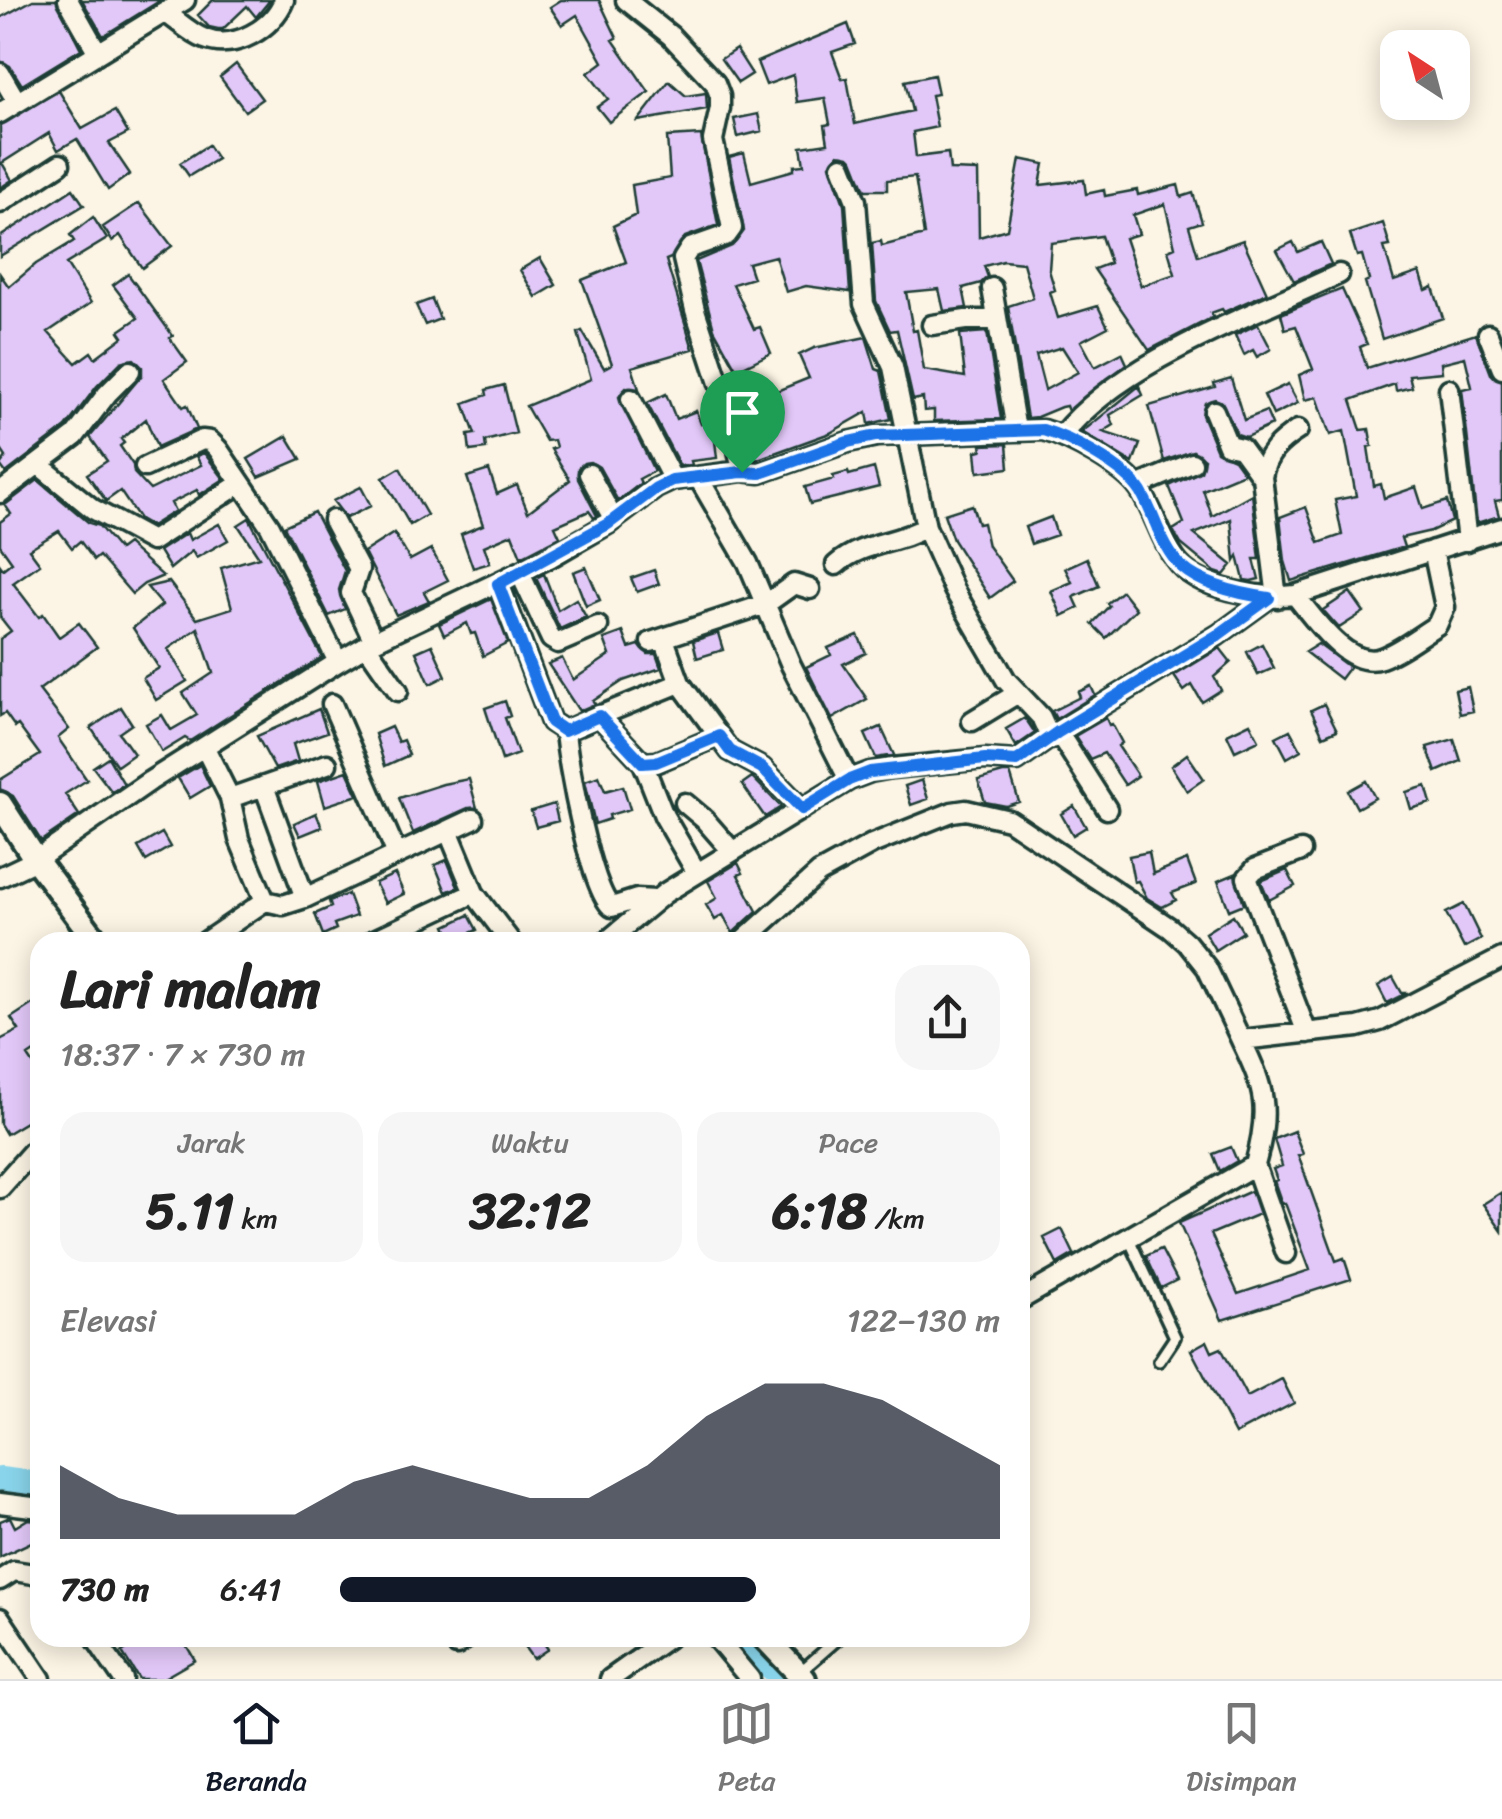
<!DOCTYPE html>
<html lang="id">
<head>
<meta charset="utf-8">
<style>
  :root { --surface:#fff; --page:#f6f6f6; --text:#222; --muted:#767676; --line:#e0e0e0; --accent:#111827 }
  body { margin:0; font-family:Sriracha,sans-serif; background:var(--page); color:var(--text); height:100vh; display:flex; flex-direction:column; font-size:38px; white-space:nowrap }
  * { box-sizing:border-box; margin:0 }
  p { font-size:32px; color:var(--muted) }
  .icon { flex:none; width:55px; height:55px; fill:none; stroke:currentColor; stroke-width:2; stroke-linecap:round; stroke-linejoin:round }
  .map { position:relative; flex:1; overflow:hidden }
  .drawer { position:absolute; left:30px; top:932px; width:1000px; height:715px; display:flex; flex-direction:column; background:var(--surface); border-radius:30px; box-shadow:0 5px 25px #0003 }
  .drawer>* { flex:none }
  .needle { width:65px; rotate:324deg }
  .fabs { position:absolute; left:1380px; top:30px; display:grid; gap:20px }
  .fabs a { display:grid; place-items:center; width:90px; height:90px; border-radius:20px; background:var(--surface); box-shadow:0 5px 25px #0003; font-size:50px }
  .pin { position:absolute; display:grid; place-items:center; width:85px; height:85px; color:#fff; margin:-102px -42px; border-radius:50% 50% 50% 0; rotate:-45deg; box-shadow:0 0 10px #0007 }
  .pin .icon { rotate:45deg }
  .round { display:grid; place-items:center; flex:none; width:105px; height:105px; border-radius:30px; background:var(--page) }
  .overview { display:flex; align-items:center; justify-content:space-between; height:170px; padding:0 30px }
  h1 { font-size:55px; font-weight:700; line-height:75px }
  .stats { display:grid; grid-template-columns:repeat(3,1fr); gap:15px; height:170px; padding:10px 30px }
  .stats div { display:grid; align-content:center; border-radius:25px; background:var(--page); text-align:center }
  .stats b { font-size:50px; font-weight:700 }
  .stats small { font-size:28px; font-weight:400 }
  .stats p { font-size:28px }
  .chart { height:280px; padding:20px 30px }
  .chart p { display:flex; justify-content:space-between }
  .chart svg { width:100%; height:180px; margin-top:10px; fill:var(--accent); opacity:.7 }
  ul { padding:0 30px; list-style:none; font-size:32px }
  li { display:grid; grid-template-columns:160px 120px 1fr; align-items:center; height:75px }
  li i { height:25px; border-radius:12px; background:var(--accent) }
  .menu { display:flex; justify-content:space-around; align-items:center; height:140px; border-top:2px solid var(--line); background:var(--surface); font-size:28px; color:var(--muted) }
  .menu a { display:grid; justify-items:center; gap:5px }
  .menu .active { color:var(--accent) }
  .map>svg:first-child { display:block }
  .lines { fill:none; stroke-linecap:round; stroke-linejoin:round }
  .river { stroke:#89d4ea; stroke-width:30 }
  .building { fill:#e2c8f8; stroke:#1f3d34; stroke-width:2.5; fill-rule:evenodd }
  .service-casing { stroke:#1f3d34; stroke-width:16 }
  .minor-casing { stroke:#1f3d34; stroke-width:25 }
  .tertiary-casing { stroke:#1f3d34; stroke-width:30 }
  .service { stroke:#fcf5e5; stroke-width:9 }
  .minor { stroke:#fcf5e5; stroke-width:18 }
  .tertiary { stroke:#fcf5e5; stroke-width:22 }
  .route-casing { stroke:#fff; stroke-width:20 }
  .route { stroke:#1a73e8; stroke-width:12 }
</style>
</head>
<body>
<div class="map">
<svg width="1502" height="1679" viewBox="0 0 1502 1679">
  <rect width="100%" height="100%" fill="#fcf5e5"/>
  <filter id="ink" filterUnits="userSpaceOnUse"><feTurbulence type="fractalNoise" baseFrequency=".01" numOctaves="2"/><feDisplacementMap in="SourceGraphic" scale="20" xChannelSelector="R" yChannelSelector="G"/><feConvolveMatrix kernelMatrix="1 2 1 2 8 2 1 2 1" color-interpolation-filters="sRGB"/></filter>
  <g filter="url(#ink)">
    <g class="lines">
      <path class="river" d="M0 1482 40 1487
        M744 1638 787 1679"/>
    </g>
    <path class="building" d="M33 0H56L81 49 22 85 10 66 0 61V18Z
      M82 0H161L103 36Z
      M213 0H270L256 17 247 6 223 29H218L209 27 198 15Z
      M561 0H599L617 38 613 40 649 92 609 122 597 107 608 99 588 73 603 62 577 15 562 25 550 7Z
      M848 24 855 44 832 52 842 79 847 78 855 124 912 111 905 81 934 75 938 94 931 95 937 127 913 132 916 157 948 153 950 170 978 171 979 237 1007 229 1020 159 1044 164 1040 185 1084 180 1086 194 1104 190 1105 196 1137 190 1138 195 1178 185 1181 197 1193 193 1202 222 1189 226 1198 256 1243 240 1267 293 1224 312 1222 309 1211 313 1213 317 1149 350 1094 269 1110 263 1101 236 1051 243 1049 270 1055 290 1050 292 1058 318 1098 306 1108 327 1081 341 1095 367 1122 353 1127 364 1068 411 1066 406 1061 407 1037 417 1027 418 1008 306 1033 298 1023 263 1003 261 984 266 988 277 981 283 963 288 967 308 944 311 939 289 906 292 913 331 917 330 924 370 965 377 960 334 987 332 1001 419 934 421V410L924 411 923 398 913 400 897 330 890 331 876 301 872 243 881 241 882 246 924 235 915 177 887 180V190H865L853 160 849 156 838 154 830 165 844 204 850 292 806 286 786 292 775 256 748 263 753 278 733 284 754 329 760 327 771 353 737 370 714 329 696 261 732 246 744 231 729 157 744 153 751 182 794 170V166L804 165 801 147 828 143 825 125 830 124 825 98 797 102 793 75 766 85 757 62ZM1165 204 1175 247 1168 250 1175 274 1141 286 1125 238 1139 234 1133 215ZM1062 347 1078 372 1045 390 1036 355Z
      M736 49 752 74 738 83 721 59Z
      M236 64 262 99 245 111 220 77Z
      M669 81 686 96 706 93 707 109 638 121Z
      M59 91 82 129 115 111 128 133 109 143 130 174 108 190 77 139 58 150 49 133 2 163 12 180 0 188V125Z
      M758 114 762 131 738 137 734 119Z
      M701 135 718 225 685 237 671 258 666 260 693 349 632 367 639 389 626 388 619 397 654 471 639 479 641 483 618 501 599 467 590 462 584 463 578 468V479L597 516 594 518 589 511 555 526 560 537 521 557 512 534 484 546 490 563 473 568 461 534 483 525 467 477 489 470 497 494 517 485 528 512 570 480 551 449 556 447 554 440 546 441 526 406 591 379 578 333 582 331 604 368 612 364 582 280 626 262 613 226 636 215 632 185 670 178 667 137Z
      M208 145 217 159 189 176 180 163Z
      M73 189 84 205 0 256V237Z
      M139 203 172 246 142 268 120 235 112 241 103 227Z
      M93 217 107 239 66 264 91 303 48 332 76 363 91 352 95 358 123 337 119 331 138 318 113 285 128 274 173 336 170 338 187 362 164 379 183 407 187 405 197 429 157 447 146 419 121 439 124 443 120 446 133 465 134 473 150 490 201 465 196 456 204 453 224 479 199 495 197 490 171 503 175 511 151 526 139 519 120 491 106 501 87 474 107 461 90 437 142 375V367L134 359 121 362 97 386 66 427 6 473 0 465 6 457 0 448V274L9 287 36 264 74 241 70 235Z
      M1383 223 1390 246 1384 247 1394 281 1420 272 1426 290 1433 287 1443 318 1382 339 1365 282 1369 280 1362 255 1357 256 1350 234Z
      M1293 242 1298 252 1321 242 1331 264 1294 281 1277 250Z
      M540 258 556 285 536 297 520 270Z
      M1342 289 1367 344 1360 347 1367 368 1476 334 1491 374 1502 381V500L1495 501 1499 516 1477 523 1462 389 1472 387 1465 357 1441 363 1442 372 1409 375 1412 387 1396 391 1395 384 1351 400 1361 430 1369 429 1372 446 1368 447 1374 486 1381 484 1384 498 1416 487 1423 509 1447 501 1452 521 1431 531 1401 538 1404 547 1291 581 1285 561 1280 517 1306 507 1319 543 1342 535 1335 500 1356 496 1344 431 1330 435 1317 397 1305 400 1299 375 1313 369 1296 326 1285 329 1281 314Z
      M432 299 440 319 425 325 416 305Z
      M1258 324 1271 349 1257 357 1253 350 1244 355 1235 335Z
      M866 337 876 369 881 371 891 419 869 424 867 412 830 433 755 460 749 437 756 435 732 384 750 375 762 397 809 378 799 355 814 348Z
      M1231 378 1244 420 1266 411 1272 425 1246 437 1237 434 1222 402 1215 399 1205 403 1202 415 1217 451 1234 459 1244 473 1203 490 1212 516 1252 494 1260 559H1254L1259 579 1251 581 1244 580 1238 556 1235 561 1231 519 1194 534 1232 565 1224 575 1215 572 1181 544 1173 530 1184 523 1169 486 1201 471 1204 459 1193 451 1164 461 1149 406 1215 387 1214 383Z
      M1288 384 1298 403 1273 415 1264 395Z
      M504 385 516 433 485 441 486 449 470 451 468 435 475 434 464 403 487 395 486 390Z
      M1139 386 1143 395 1110 415 1114 425 1103 432 1140 444 1133 463 1082 432Z
      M666 394 676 419 696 411 701 424 716 417 721 429 714 432 717 458 691 461 692 465 680 466 647 403Z
      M287 436 301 459 259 477 248 459Z
      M1007 444 1009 468 978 472 976 451 982 450 981 445Z
      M400 468 427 515 410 525 383 478Z
      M874 468 879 487 810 504 805 487 834 479 833 476 848 472 849 475Z
      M38 480 89 523 99 526 119 550 127 544 163 576 144 584 132 594 99 556 94 560 80 541 72 548 59 531 29 549 40 564 13 583 39 617 43 614 59 637 79 623 97 647 39 690 69 729 58 738 87 780 65 794 79 815 41 841 13 796 0 789V780L40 755 18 725 15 727 5 713 0 716V639L11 631 0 617V565L3 569 12 562 0 545V522L11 514 5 505Z
      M361 487 371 506 346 518 333 501Z
      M972 505 978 524 983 523 988 546 1013 581 990 598 953 540 944 514Z
      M314 512 345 571 339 590 345 609 329 616 284 526Z
      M1051 517 1057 535 1031 544 1025 527Z
      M249 518 322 657 190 741 185 738 162 752 146 724 162 715 171 730 197 715 183 693 213 673 198 628 168 649 187 681 156 700 143 678 159 668 133 628 162 605 147 587 169 582 197 619 232 608 221 568 259 557 238 525Z
      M219 524 228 540 196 558 192 551 170 569 159 551 187 533 190 540Z
      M394 533 410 560 431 549 448 580 424 592 429 601 396 615 364 552Z
      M1087 558 1099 586 1074 597 1079 608 1062 616 1051 591 1072 582 1065 568Z
      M586 567 600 600 586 606 573 572Z
      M654 570 659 584 637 592 631 578Z
      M544 574 558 610 576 599 586 617 560 629 536 578Z
      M1122 591 1136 609 1106 638 1092 624 1109 606 1107 603Z
      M1350 592 1364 612 1339 628 1323 610Z
      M491 599 508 643 483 656 475 633 471 634 467 623 444 635 439 624Z
      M623 632 629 648 639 645 648 654H656L661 668 623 681 593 701 595 704 579 711 548 664 562 658 573 680 610 655 604 639Z
      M718 633 723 650 697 658 693 641Z
      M858 635 866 653 843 664 867 699 832 719 806 667 831 655 828 648Z
      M1262 644 1274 668 1258 675 1247 652Z
      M1318 644 1349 667 1340 679 1305 652Z
      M432 645 446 676 430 684 416 652Z
      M1220 648 1231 662 1214 677 1221 690 1202 702 1192 685 1184 691 1174 676Z
      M1091 686 1095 695 1056 719 1052 711 1080 697 1078 692Z
      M1468 687 1473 711 1460 714 1455 690Z
      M505 701 510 716 505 718 518 754 502 760 485 708Z
      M1324 704 1337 730 1323 736 1311 710Z
      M121 707 132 724 119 733 134 754 117 766 91 728Z
      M319 709 327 732 293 744 298 761 275 769 257 736Z
      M1025 718 1035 733 1016 746 1006 729Z
      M1106 718 1109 725 1112 724 1122 743 1118 746 1138 776 1125 785 1104 753 1090 759 1075 736Z
      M1250 723 1259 740 1235 751 1227 734Z
      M391 727 398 742 403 740 409 755 385 766 375 734Z
      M881 727 894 755 876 758 865 734Z
      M1290 730 1301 750 1287 758 1276 737Z
      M1454 739 1461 761 1436 772 1427 747Z
      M1187 754 1204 779 1187 791 1171 766Z
      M108 757 124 784 112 792 93 767Z
      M200 765 210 786 190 798 178 778Z
      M347 771 358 795 325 806 318 781Z
      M1003 773H1010L1019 802 1006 806 985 802 978 780Z
      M599 776 605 791 623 786 630 809 609 815 610 819 595 824 585 781Z
      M752 777 781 807 765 817 742 784Z
      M469 779 477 808H468L413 833 399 798 443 784Z
      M922 780 928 799 911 805 905 786Z
      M1366 781 1375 798 1357 808 1348 791Z
      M1426 786 1431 803 1411 809 1406 792Z
      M554 804 558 821 536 827 531 811Z
      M1074 806 1086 827 1073 835 1061 814Z
      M316 813 322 827 300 836 294 823Z
      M162 833 170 847 146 861 138 847Z
      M1149 852 1153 874 1187 860 1196 884 1172 893 1176 900 1162 907 1147 898 1138 881 1134 882 1129 856Z
      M447 860 458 887 446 892 435 865Z
      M738 863 743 873 738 875 757 911 733 933 723 915 715 920 706 905 717 898 708 881Z
      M1287 870 1295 886 1269 900 1261 881Z
      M395 874 404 894 385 903 375 883Z
      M1235 874 1244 904 1229 910 1218 881Z
      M348 894 356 916 334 924 336 929 323 935 315 914 331 907 329 901Z
      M1464 904 1481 939 1464 948 1446 913Z
      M469 915 477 930 453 941 446 926Z
      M1233 915 1243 932 1215 950 1205 933Z
      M1393 977 1402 993H1407L1387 1003 1378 986Z
      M40 999V1048L28 1056 40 1074V1131H36L28 1121 6 1134 0 1124V1040L19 1030 11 1018Z
      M1294 1131 1303 1154 1298 1155 1336 1261 1344 1258 1351 1279 1222 1320 1179 1223 1251 1191 1259 1214 1211 1234 1238 1294 1310 1270 1285 1203 1282 1204 1274 1181 1277 1180 1273 1169 1282 1166 1274 1139Z
      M1231 1147 1237 1161 1220 1171 1213 1154Z
      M1502 1192V1231L1483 1204Z
      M1062 1229 1074 1254 1057 1264 1044 1238Z
      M1161 1249 1177 1280 1161 1288 1146 1256Z
      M1207 1341 1212 1352 1221 1348 1247 1397 1282 1379 1294 1403 1235 1434 1191 1350Z
      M10 1517 15 1527 28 1519 38 1520 40 1538 0 1557V1521Z
      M144 1638H182L195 1660 162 1679H139L122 1652Z
      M518 1638H540L548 1649 533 1659Z"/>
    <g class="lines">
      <g class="service-casing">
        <path id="service" d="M1128 1237 1175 1337 1159 1361
          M800 1672 839 1638"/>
      </g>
      <g class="minor-casing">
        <path id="minor" d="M68 0 98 53
          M626 0 671 36 715 83 720 96V108L713 140 732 228 727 235 690 248 683 259 695 310 734 429 742 471
          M165 12C178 21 191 34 205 39 235 51 273 28 284 0
          M0 73 17 102
          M0 113 185 0
          M842 166 856 201 864 304 893 367 926 527 954 590 1006 680 1041 717 1051 739
          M0 203 60 164
          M992 288 1016 430
          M932 325 966 320H997
          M1488 334 1502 369
          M1449 389 1467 541
          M631 399 673 480
          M1214 411 1228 445 1241 448 1262 477 1277 598
          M1062 435C1123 360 1251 316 1339 274
          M39 465 93 509 152 541 241 483
          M145 467 202 440 210 441 218 449 270 526 338 662
          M589 474 614 520
          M698 477 748 563 791 665 849 780
          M1262 477C1266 454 1279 442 1298 430
          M1137 486 1192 463
          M0 493 75 436 107 394 130 371
          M333 520 359 569 351 593 374 641
          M836 565C863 541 896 545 926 527
          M520 573 551 639 558 643 598 626
          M499 584 551 722 565 731C567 761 591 892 612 907L637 899 655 900
          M1295 595C1313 617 1348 670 1381 658 1401 651 1420 635 1437 625L1445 607 1433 550
          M664 639 680 683 730 751 762 768 802 809
          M651 642 766 604 794 584 810 589
          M366 645 398 691
          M332 704 396 852
          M599 716 680 683
          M972 721 1018 693
          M565 731 599 716 643 763 657 762 719 736
          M1058 732 1107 809
          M205 748 230 798 239 839 265 901
          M643 763 664 816 697 873
          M264 786 305 898
          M230 798 327 764
          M685 803 704 819 732 851
          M448 830 474 893 511 942
          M1301 851 1255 869 1247 878 1307 1033
          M0 877 36 860 150 781 338 662 374 641 551 557 608 524 656 488 673 480 742 471 760 473 848 442 877 436 1043 430C1071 438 1123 466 1140 490 1154 511 1160 537 1175 559 1196 590 1260 599 1295 595L1502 528
          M205 942 265 901 283 905 305 898 473 819
          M370 942 474 893
          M606 942 665 893 849 780 870 772 892 768 985 759 1017 761 1058 732 1218 635 1269 598
          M742 942 819 873 872 844 952 812 966 810 1009 820 1170 928 1187 943 1207 968 1241 1040
          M1255 1165 1286 1253
          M0 1188 40 1143
          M1020 1300 1255 1165C1270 1110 1266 1091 1241 1040L1358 1027 1380 1021 1502 958
          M0 1503 40 1508
          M0 1580 14 1571 40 1575
          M0 1618 41 1679
          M95 1638 123 1679
          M716 1638 750 1679
          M457 1645 467 1638
          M610 1679 668 1638"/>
      </g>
      <g class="tertiary-casing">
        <path id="tertiary" d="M0 804 36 860 97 942
          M765 1638 804 1679"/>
      </g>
      <use href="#service" class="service"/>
      <use href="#minor" class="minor"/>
      <use href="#tertiary" class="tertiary"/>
    </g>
  </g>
  <g class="lines" filter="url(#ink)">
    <g class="route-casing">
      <path id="route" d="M1043 430C1071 438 1125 467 1141 492 1155 515 1161 548 1182 567 1203 586 1241 594 1269 598L1218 635 1058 732 1017 761 985 759 870 772 849 780 802 809 762 768 730 751 719 736 656 762 643 763 599 716 564 731 551 722 498 584 608 524 656 488 672 480 742 472 760 473 848 442 876 436Z"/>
    </g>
    <use href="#route" class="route"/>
  </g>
</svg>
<div class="fabs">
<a><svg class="needle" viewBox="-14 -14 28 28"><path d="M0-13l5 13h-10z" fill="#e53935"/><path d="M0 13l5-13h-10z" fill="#767676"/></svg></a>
</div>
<div class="pin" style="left:742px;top:472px;background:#1e9e55"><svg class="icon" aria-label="arrive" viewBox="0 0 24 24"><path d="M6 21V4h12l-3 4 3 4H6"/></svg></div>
<section class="drawer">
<div class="overview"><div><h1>Lari malam</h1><p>18:37 · 7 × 730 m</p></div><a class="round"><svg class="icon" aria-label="share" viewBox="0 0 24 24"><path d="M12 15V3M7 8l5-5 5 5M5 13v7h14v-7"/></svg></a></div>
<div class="stats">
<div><p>Jarak</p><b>5.11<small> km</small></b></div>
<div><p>Waktu</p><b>32:12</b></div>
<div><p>Pace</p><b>6:18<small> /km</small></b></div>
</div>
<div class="chart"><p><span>Elevasi</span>122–130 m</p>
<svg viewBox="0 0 160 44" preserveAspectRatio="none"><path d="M0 44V26L10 34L20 38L30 38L40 38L50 30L60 26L70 30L80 34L90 34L100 26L110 14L120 6L130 6L140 10L150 18L160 26V44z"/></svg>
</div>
<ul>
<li><b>730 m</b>6:41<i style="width:63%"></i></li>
</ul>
</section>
</div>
<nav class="menu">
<a class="active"><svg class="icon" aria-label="home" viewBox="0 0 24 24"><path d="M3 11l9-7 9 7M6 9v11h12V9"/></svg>Beranda</a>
<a><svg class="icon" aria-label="map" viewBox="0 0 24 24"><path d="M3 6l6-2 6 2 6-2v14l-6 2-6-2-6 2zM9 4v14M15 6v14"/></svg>Peta</a>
<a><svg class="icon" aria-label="saved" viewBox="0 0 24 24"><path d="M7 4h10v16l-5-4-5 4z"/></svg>Disimpan</a>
</nav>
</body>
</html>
